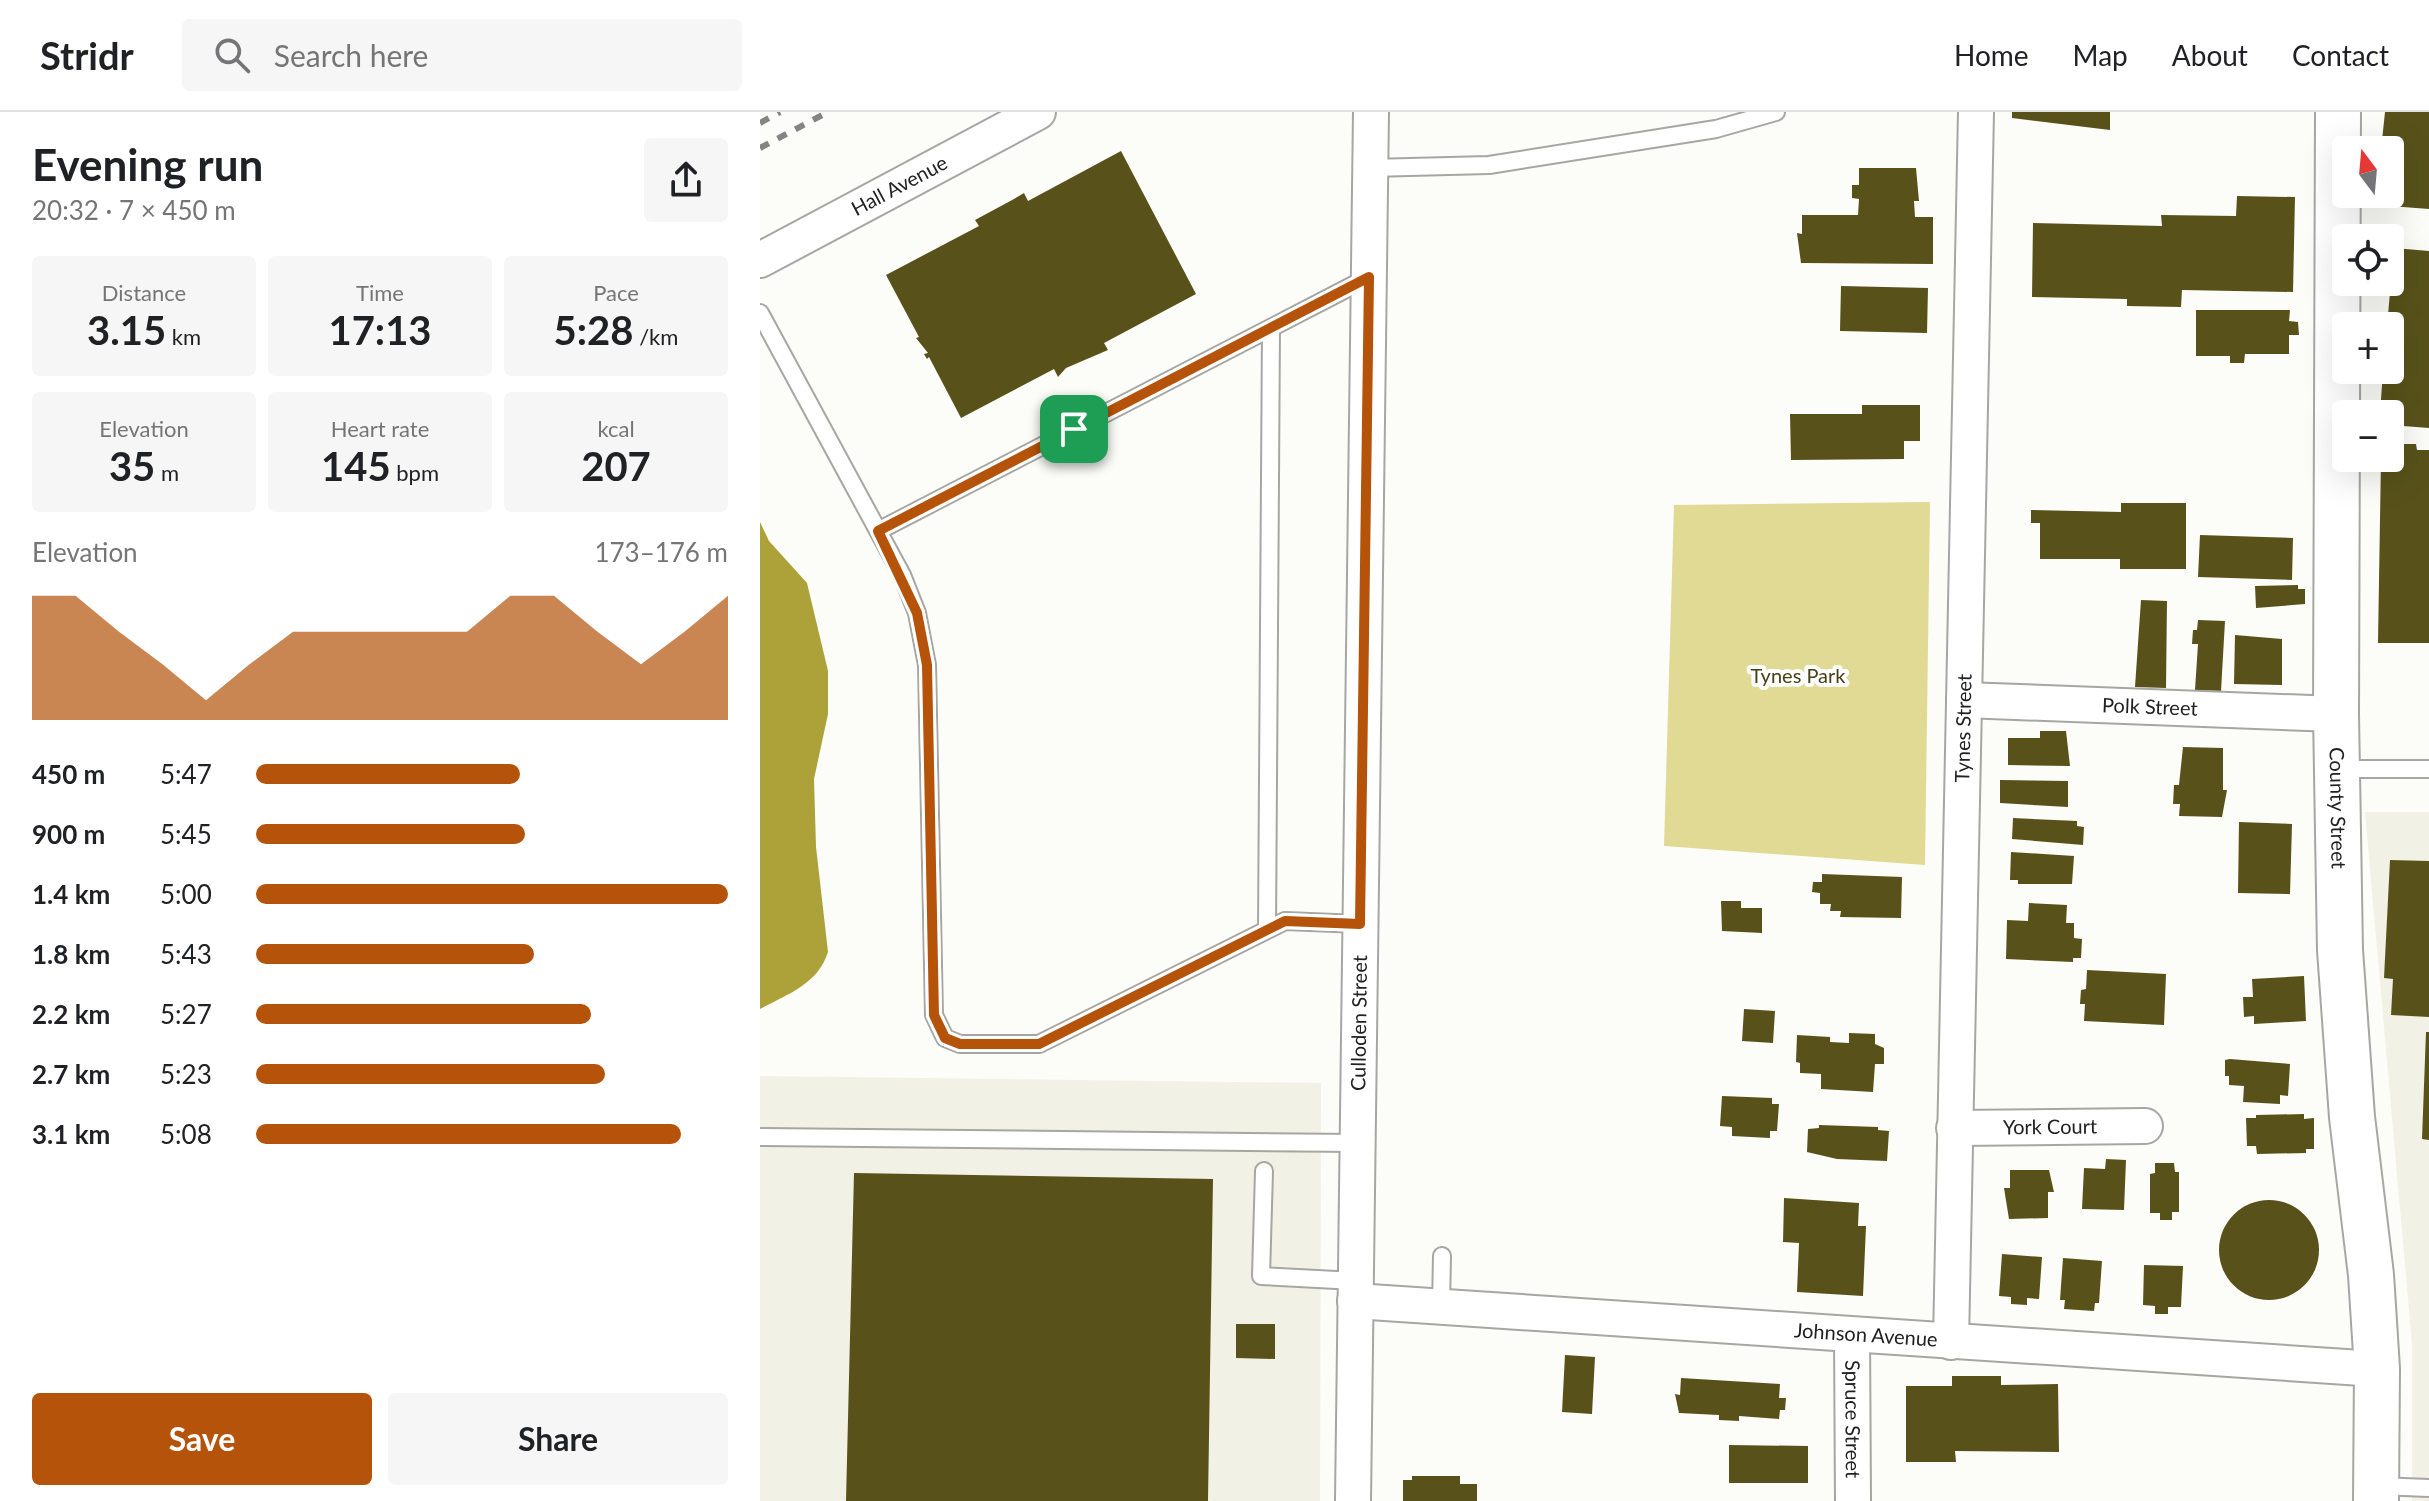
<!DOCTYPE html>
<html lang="en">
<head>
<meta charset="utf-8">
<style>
  :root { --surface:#fff; --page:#f6f6f6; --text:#202124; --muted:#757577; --line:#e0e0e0; --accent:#b45309 }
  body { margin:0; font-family:Lato,sans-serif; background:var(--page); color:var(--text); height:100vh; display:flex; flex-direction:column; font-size:30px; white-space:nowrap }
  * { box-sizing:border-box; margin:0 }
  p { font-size:26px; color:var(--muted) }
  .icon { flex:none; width:44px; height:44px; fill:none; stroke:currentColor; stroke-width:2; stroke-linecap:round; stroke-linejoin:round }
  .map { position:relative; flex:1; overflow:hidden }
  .details { display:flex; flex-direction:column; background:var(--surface); width:760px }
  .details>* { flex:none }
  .needle { width:52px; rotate:344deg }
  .controls { position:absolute; left:1572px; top:24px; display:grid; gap:16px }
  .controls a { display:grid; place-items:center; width:72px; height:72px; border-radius:8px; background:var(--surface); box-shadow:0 8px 32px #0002; font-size:40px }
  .pin { position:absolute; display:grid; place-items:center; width:68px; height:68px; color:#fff; margin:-34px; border-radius:16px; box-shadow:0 4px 12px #0006 }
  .round { display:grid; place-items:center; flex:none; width:84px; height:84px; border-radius:8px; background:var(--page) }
  .summary { display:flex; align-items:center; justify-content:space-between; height:136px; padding:0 32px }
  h1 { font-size:44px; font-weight:700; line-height:60px }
  .figures { display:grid; grid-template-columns:repeat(3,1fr); gap:12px; height:136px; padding:8px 32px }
  .figures div { display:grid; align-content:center; border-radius:8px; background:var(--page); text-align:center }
  .figures b { font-size:40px; font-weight:700 }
  .figures small { font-size:22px; font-weight:400 }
  .figures p { font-size:22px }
  .chart { height:224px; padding:16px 32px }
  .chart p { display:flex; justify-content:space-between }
  .chart svg { width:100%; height:144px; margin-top:8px; fill:var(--accent); opacity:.7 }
  .cta { display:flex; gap:16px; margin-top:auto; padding:16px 32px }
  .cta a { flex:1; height:92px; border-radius:8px; background:var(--accent); color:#fff; font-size:32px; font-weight:700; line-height:92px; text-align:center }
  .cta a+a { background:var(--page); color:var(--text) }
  ul { padding:0 32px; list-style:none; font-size:26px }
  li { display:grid; grid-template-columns:128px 96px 1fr; align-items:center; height:60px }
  li i { height:20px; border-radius:10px; background:var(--accent) }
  header { display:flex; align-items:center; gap:48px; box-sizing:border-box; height:112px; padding:0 40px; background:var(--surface); border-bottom:2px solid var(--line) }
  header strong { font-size:38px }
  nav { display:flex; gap:44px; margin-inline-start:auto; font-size:28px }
  .search { width:560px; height:72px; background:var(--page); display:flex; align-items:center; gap:20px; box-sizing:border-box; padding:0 28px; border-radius:8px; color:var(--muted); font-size:30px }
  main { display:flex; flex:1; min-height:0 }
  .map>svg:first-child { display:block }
  .built { fill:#f2f1e5 }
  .green { fill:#e0da95 }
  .water { fill:#ada239 }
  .building { fill:#58521a }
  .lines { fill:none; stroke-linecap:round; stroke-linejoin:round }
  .lane-casing { stroke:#a6a6a2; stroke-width:20 }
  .street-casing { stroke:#a6a6a2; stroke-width:38 }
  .secondary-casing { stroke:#a6a6a2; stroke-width:48 }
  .lane { stroke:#fff; stroke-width:16 }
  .street { stroke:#fff; stroke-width:34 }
  .secondary { stroke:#fff; stroke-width:44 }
  .rail { stroke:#848482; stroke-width:6; stroke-dasharray:10 10; stroke-linecap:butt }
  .route-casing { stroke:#fff; stroke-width:16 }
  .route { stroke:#b45309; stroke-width:10 }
  .labels { text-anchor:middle; stroke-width:8; stroke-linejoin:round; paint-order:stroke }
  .street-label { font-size:20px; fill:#212120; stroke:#fff }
  .park-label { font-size:20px; fill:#464116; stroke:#fff }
</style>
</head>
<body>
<header>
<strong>Stridr</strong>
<div class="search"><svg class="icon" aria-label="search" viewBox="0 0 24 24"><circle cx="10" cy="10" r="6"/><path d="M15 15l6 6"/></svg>Search here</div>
<nav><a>Home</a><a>Map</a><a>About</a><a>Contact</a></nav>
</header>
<main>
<section class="details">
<div class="summary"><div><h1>Evening run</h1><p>20:32 · 7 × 450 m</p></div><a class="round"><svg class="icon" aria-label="share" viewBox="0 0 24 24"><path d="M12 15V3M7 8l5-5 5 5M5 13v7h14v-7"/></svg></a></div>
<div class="figures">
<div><p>Distance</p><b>3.15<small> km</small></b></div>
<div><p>Time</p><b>17:13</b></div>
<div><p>Pace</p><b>5:28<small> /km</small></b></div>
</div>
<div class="figures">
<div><p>Elevation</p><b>35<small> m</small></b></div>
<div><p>Heart rate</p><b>145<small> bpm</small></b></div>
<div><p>kcal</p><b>207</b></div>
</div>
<div class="chart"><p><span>Elevation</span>173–176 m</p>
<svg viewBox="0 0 160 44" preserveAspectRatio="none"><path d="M0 44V6L10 6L20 17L30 27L40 38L50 27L60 17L70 17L80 17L90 17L100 17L110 6L120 6L130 17L140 27L150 17L160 6V44z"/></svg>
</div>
<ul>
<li><b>450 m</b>5:47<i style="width:56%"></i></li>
<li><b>900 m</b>5:45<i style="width:57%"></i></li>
<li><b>1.4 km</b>5:00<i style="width:100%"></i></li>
<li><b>1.8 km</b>5:43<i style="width:59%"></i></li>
<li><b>2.2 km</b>5:27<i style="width:71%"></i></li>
<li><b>2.7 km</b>5:23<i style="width:74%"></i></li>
<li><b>3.1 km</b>5:08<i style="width:90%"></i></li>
</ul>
<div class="cta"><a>Save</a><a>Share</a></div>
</section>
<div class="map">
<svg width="1669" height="1389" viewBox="0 0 1669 1389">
  <rect width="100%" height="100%" fill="#fcfcf8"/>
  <path class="built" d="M1605 700H1669V1389H1652V1232Z
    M0 964 561 971 560 1389H0Z"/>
  <path class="green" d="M1170 390 1165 753 904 734 914 393Z"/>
  <path class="water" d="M0 410 9 429 47 471 68 559V602L54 667 56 735 68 840C58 872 28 882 0 897Z"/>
  <path class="building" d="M1252 0H1350V18L1252 6Z
    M1625 0H1669V97L1617 93 1618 82H1630V38H1621Z
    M361 39 436 182 344 231 348 238 306 256 298 265 294 257 201 306 169 245 167 247 164 242 168 241 156 226 159 225 126 163 219 114 215 108 254 87 264 81 268 89Z
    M1099 56H1156L1159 89H1154L1155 105H1173V152L1041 151 1037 121 1042 122V103H1098L1099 87 1092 86V73H1099Z
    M1477 84 1535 85 1533 180 1422 178 1421 195 1367 194V187L1272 185 1273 111 1402 114 1401 103 1476 104Z
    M1634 136 1669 139V316L1630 313V302H1620L1623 258H1630V214H1627Z
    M1081 174 1168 176 1167 221 1080 219Z
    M1436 198H1530L1529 209 1538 210 1539 223H1529V242H1485L1484 251H1470V244H1436Z
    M1102 293H1160V329H1144V347L1031 348 1030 302H1102Z
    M1630 332H1656L1657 338H1669V531H1618L1621 346H1630Z
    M1361 391H1426V457H1360V447H1280V411H1271V398L1361 400Z
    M1440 423 1533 426 1532 468 1438 465Z
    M1538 473V477H1545V492L1496 496 1495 474Z
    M1381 488 1407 489 1406 576 1375 575Z
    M1438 508 1465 509 1461 579 1435 578 1438 532H1432L1433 518H1437Z
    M1475 523 1522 527V573L1474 572Z
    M1280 619H1306L1310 654 1248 653V626H1280Z
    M1423 635 1463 636V678H1467L1462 705 1419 704 1420 692H1413L1414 673H1419Z
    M1240 668 1308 669V695L1240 691Z
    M1253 706 1317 709V714L1324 715 1323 733 1252 727Z
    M1479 710 1532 712 1530 782 1478 781Z
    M1251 740 1314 744 1312 772H1258V768H1250Z
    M1630 748 1669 749V905L1631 903 1633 867 1624 866Z
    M1062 762 1142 765 1141 806 1080 805 1081 799H1070L1071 792H1060V781L1052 780 1053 770H1062Z
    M961 789H981V796H1002V821L962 819Z
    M1269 791 1307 793 1306 811H1314V826L1322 827 1321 846H1313V850L1246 847 1247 808 1268 809Z
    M1327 858 1406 862 1404 913 1324 909 1325 892H1320L1321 878 1326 877Z
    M1544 864 1546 909 1494 912V904L1484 905 1483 885H1493L1492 867Z
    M984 897 1015 899 1013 931 982 929Z
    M1666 920H1669V1028L1662 1027Z
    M1089 921 1115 922V932L1124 936V952H1115L1113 980 1061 977V962L1040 961V951L1036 950 1037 923 1070 925V930L1089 931Z
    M1470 947 1530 952 1528 984 1520 983V992L1483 990 1484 974 1469 973V964H1465V948Z
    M962 984 1012 986V992H1019L1017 1019H1010V1026L972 1024V1015L960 1014Z
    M1544 1002V1007L1554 1006V1037H1546V1041L1497 1042 1496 1034H1487L1486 1006H1496V1003Z
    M1059 1013 1118 1015V1018L1129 1019 1127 1049 1077 1047 1047 1040 1048 1017 1059 1016Z
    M1346 1047 1366 1048 1364 1098 1322 1097 1324 1056 1345 1057Z
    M1395 1051H1414L1415 1060H1419V1100H1412V1108H1400V1101H1390V1062L1395 1061Z
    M1250 1058H1289L1294 1080H1288V1106L1249 1107 1244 1076H1250Z
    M94 1061 453 1067 448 1389H86Z
    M1024 1086 1099 1091 1098 1114H1106L1103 1184 1037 1180 1039 1131 1023 1130Z
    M1459 1138a50 50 0 1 1 100 0a50 50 0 1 1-100 0Z
    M1242 1142 1282 1145 1279 1187 1267 1186V1193L1251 1192V1185L1239 1184Z
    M1303 1146 1342 1149 1339 1191H1335L1334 1199 1304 1197 1305 1188H1300Z
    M1384 1153 1423 1154 1421 1195H1408V1202H1395V1194L1383 1193Z
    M476 1212H515V1247L476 1246Z
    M805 1243 835 1245 832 1302 802 1300Z
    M1192 1264H1241V1273L1298 1272 1299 1340 1195 1339 1196 1350H1146V1274H1192Z
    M921 1266 1020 1272 1019 1286H1026L1025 1298H1020L1019 1307 979 1304V1309L959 1308V1303L919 1301 915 1282 920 1283Z
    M969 1333 1048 1334V1371H969Z
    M652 1364H700V1372H717V1389H643V1368H652Z"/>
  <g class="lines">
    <g class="lane-casing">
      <path id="lane" d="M610 56 729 53 956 17 1016 0
        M0 201 142 463 157 501 167 553 174 903 185 926 200 932H279L525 809 600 812
        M118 419 609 165
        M1579 657H1669
        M507 818 511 216
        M0 1025 597 1031
        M504 1059 501 1164 595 1169
        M681 1195 682 1144
        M1618 1374 1669 1376"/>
    </g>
    <g class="street-casing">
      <g id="street">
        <path id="s1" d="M0 148 278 0"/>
        <path id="s2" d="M1204 588 1576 602"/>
        <path id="s3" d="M1194 1016 1385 1014"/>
        <path id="s4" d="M595 1189 1617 1257"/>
        <path id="s5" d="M1092 1223 1093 1389"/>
        <path id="s6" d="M1191 1230 1216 0"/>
        <path id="s7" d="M593 1389 611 0"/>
      </g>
    </g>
    <g class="secondary-casing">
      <g id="secondary">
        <path id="s8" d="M1578 0 1576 602 1580 838 1592 1005 1611 1163 1617 1257 1616 1389"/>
      </g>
    </g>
    <use href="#lane" class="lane"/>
    <use href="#street" class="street"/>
    <use href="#secondary" class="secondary"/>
    <path class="rail" d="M0 11 20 0
      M0 36 68 0"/>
  </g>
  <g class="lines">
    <g class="route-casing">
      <path id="route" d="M609 165 600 812 525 809 279 932H200L185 926 174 903 167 553 157 501 118 419Z"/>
    </g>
    <use href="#route" class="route"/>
  </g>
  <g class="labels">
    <g class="street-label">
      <text dy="7" stroke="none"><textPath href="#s1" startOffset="158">Hall Avenue</textPath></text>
      <text dy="7" stroke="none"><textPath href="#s2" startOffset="186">Polk Street</textPath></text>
      <text dy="7" stroke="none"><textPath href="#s6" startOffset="614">Tynes Street</textPath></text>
      <text dy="7" stroke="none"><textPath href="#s8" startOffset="696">County Street</textPath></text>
      <text dy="7" stroke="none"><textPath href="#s7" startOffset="478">Culloden Street</textPath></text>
      <text dy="7" stroke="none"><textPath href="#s3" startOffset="96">York Court</textPath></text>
      <text dy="7" stroke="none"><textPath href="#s4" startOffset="512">Johnson Avenue</textPath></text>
      <text dy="7" stroke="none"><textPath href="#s5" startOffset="84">Spruce Street</textPath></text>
    </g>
    <g class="park-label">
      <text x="1038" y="571">Tynes Park</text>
    </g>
  </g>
</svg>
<div class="controls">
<a><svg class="needle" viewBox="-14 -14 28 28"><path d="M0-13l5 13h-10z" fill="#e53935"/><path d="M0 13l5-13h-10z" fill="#757577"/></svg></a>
<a><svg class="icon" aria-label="locate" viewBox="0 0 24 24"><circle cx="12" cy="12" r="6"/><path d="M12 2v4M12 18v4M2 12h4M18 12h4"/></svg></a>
<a>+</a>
<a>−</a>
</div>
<div class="pin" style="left:314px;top:317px;background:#1e9e55"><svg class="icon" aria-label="arrive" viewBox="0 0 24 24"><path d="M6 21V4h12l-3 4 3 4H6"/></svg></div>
</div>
</main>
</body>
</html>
